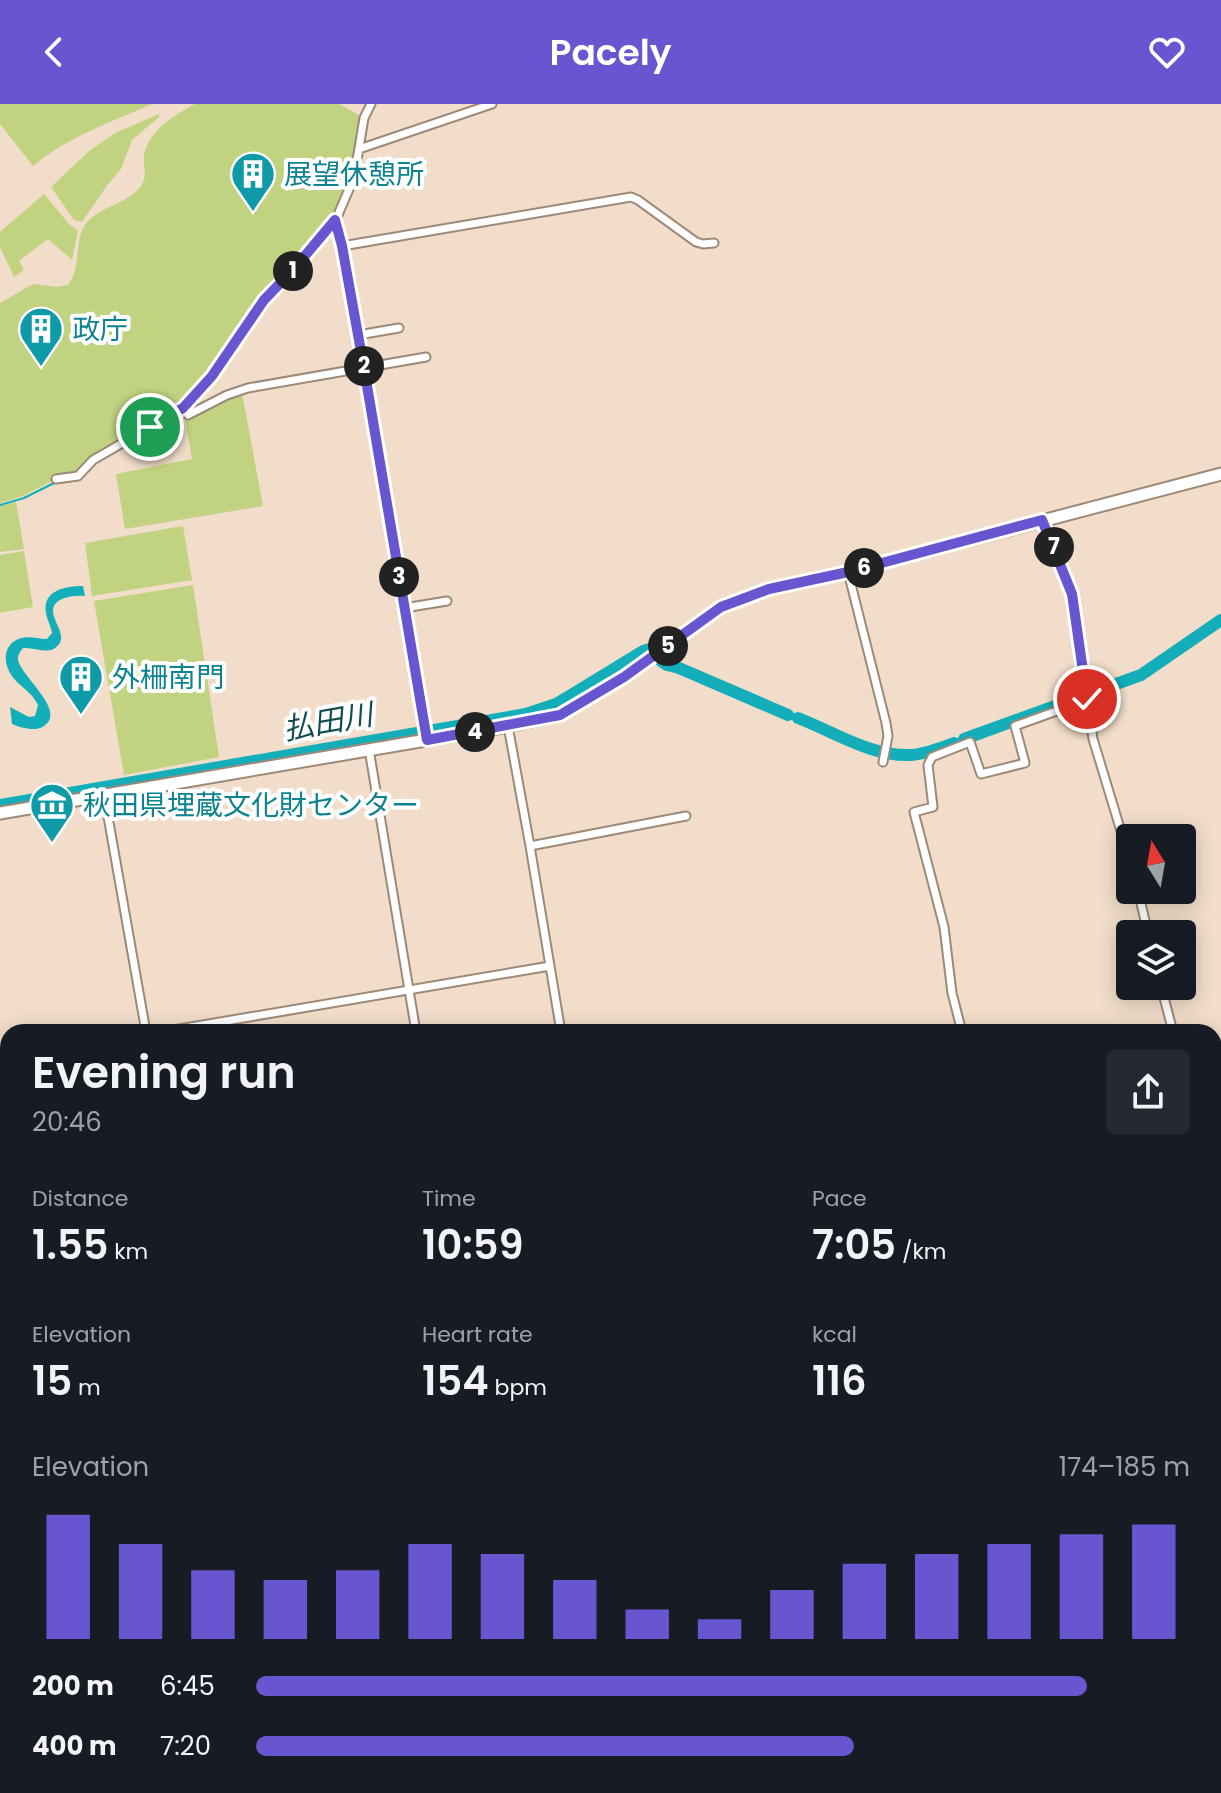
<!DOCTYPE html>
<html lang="en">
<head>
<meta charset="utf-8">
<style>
  :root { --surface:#171b24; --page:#242831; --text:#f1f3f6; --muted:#9ea1a6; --accent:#6756cf }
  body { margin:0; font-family:Poppins,"Noto Sans JP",sans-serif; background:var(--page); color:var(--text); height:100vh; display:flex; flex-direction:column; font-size:30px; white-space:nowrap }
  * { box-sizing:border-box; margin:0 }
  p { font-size:26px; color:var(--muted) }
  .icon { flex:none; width:44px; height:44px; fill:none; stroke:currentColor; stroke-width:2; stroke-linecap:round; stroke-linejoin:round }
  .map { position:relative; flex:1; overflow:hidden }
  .sheet { position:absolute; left:0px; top:920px; width:1222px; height:770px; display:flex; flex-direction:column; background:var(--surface); border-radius:24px 24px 0 0; box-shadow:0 4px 20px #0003 }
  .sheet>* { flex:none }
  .needle { width:52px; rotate:349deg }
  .controls { position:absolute; left:1116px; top:720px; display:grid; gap:16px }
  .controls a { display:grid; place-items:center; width:80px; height:80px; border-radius:8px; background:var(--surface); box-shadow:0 4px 20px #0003; font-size:40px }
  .pin { position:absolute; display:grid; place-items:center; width:68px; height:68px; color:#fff; margin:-34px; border:4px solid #fff; border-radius:50%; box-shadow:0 2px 8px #0007 }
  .km { position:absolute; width:40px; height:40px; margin:-20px; border-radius:50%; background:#222; color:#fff; font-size:22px; line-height:40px; text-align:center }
  .round { display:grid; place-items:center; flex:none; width:84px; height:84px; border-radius:8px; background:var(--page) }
  .head { display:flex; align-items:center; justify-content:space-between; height:136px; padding:0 32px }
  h1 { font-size:44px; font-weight:600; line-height:60px }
  .stats { display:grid; grid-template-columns:repeat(3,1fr); gap:12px; height:136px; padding:8px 32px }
  .stats div { display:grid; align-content:center }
  .stats b { font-size:40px; font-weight:600 }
  .stats small { font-size:22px; font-weight:400 }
  .stats p { font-size:22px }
  .chart { height:224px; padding:16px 32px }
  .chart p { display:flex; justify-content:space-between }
  .chart svg { width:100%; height:144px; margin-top:8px; stroke:var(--accent); stroke-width:6 }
  ul { padding:0 32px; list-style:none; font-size:26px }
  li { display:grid; grid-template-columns:128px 96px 1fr; align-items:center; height:60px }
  li i { height:20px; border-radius:10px; background:var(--accent) }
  header { display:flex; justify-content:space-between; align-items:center; height:104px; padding:0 32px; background:var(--accent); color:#fff; font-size:36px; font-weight:600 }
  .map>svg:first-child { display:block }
  .green { fill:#c1d380 }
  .water { fill:#13aeb9 }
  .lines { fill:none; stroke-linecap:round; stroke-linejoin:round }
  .stream { stroke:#13aeb9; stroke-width:2 }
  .river { stroke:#13aeb9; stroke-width:12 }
  .street-casing { stroke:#9d8978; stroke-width:11 }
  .secondary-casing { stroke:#9d8978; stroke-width:14 }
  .primary-casing { stroke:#9d8978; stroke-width:15 }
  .street { stroke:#fff; stroke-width:7 }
  .secondary { stroke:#fff; stroke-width:10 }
  .primary { stroke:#fff; stroke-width:11 }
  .route-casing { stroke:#fff; stroke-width:16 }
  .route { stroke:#6756cf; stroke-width:10 }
  .labels { text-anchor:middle; stroke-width:8; stroke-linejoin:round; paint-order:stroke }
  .culture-label { font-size:28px; fill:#0d838f; stroke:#fff; text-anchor:start }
  .water-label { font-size:30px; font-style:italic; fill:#124c50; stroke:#fff }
</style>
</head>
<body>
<header><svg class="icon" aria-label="back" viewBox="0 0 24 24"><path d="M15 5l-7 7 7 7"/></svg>Pacely<svg class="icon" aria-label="heart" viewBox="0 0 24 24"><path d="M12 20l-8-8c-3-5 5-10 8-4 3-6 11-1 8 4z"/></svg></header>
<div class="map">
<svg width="1221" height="1689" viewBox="0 0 1221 1689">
  <rect width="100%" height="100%" fill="#f2ddca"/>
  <path class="green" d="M0 0H152C111 18 68 33 33 62L0 20Z
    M195 0H339L364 14 356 62 334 120 264 196 231 242 183 304 93 356 78 372 56 375 23 392 0 399V199L33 180 57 183 68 181C70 177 73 174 74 170 79 155 76 134 85 121 97 103 128 100 141 82 148 71 143 63 144 52 148 27 174 11 195 0Z
    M159 10V13L132 36 121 65 108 80 82 118 74 116 51 83 89 47 115 29Z
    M44 90 69 120 78 127 72 156 48 135 19 157 24 166 14 173 0 143V128Z
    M242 289 263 402 125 425 116 370 192 355 185 315Z
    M16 398 24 445 0 448V402Z
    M183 422 192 476 92 492 85 439Z
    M24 447 33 503 0 509V451Z
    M193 481 219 653 124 671 94 497Z"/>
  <path class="water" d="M83 482 85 492C75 491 53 493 53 507 53 519 70 534 55 544 47 550 34 543 23 544 20 548 18 550 18 555 19 571 68 607 44 622 36 628 21 624 12 620L10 603 29 613 35 612 38 601C33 590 24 585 16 577 3 563 0 541 21 534 30 532 38 535 47 535L52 529C51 522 47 516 46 509 42 486 66 482 83 482Z"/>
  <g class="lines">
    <path class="stream" d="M140 333 186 307 215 277 233 248 268 200 335 125
      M0 401 24 394 52 380 59 378"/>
    <path class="river" d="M660 556 667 561 679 564 788 611
      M798 614C834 628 872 653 911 651 925 650 941 644 954 639
      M964 635 1141 571 1221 516
      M0 701 526 610 556 600 568 593 643 547 650 545 651 546
      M1113 1682 1130 1689"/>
    <g class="street-casing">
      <path id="street" d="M359 45 492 0
        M335 116 342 142 364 264 427 636
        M342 142 631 93 638 96 696 138 703 140 714 139
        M358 231 399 224
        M188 311 227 291 248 284 426 253
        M56 375 78 372 93 356 183 304 212 272 264 196 293 166 334 120 350 83 356 62 364 14 371 0
        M1042 416 1072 490 1093 635 1130 757
        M848 468 886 619 888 632 883 658
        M404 504 447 497
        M508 622 530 742 561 928
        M369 645 416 928
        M104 690 146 928
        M530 742 686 712
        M1138 786 1148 830
        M1161 882 1173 928
        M161 928 550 862
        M962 928 952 889 944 823 914 708 933 703 928 661 932 653 970 638 981 670 1025 659 1015 622 1087 596
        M0 1078 8 1077
        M0 1456 8 1454
        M1214 1525 1221 1524
        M0 1601 8 1624
        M0 1652 8 1651
        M244 1682 245 1689
        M578 1682 579 1689
        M910 1689 914 1682"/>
    </g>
    <g class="secondary-casing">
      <path id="secondary" d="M1214 949 1221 947"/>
    </g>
    <g class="primary-casing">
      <path id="primary" d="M0 709 508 622 560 611 624 573 721 503 769 485 848 468 1221 370"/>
    </g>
    <use href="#street" class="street"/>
    <use href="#secondary" class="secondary"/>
    <use href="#primary" class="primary"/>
  </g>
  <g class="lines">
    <g class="route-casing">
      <path id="route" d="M150 323 183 304 212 272 264 196 293 166 335 116 342 142 364 264 427 636 560 611 624 573 721 503 769 485 848 468 1042 416 1072 490 1087 595"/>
    </g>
    <use href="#route" class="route"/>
  </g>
  <defs>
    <g id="building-pin" transform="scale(2.3)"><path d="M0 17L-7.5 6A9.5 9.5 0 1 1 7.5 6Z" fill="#0f9aa8" stroke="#fff"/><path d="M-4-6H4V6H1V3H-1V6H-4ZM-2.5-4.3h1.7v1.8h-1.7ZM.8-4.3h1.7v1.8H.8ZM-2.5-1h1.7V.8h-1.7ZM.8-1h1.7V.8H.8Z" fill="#fff"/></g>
    <g id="museum-pin" transform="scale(2.3)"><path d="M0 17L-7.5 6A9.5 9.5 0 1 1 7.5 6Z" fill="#0f9aa8" stroke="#fff"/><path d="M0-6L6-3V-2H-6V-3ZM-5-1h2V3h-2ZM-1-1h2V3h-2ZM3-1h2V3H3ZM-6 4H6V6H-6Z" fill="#fff"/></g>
  </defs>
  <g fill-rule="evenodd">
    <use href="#building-pin" x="253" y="70"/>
    <use href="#building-pin" x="41" y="225"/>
    <use href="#building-pin" x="81" y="573"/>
    <use href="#museum-pin" x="52" y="701"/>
  </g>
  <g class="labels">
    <g class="culture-label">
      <text x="284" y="80">展望休憩所</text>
      <text x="72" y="235">政庁</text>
      <text x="112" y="583">外柵南門</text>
      <text x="83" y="711">秋田県埋蔵文化財センター</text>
    </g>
    <g class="water-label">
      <text transform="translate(328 618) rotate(-10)" y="10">払田川</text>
    </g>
  </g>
</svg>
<div class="controls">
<a><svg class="needle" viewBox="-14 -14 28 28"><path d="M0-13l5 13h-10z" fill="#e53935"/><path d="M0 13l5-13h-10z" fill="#9ea1a6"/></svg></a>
<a><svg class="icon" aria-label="layers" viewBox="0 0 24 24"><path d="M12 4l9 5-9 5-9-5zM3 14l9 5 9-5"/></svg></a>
</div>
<div class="pin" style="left:150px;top:323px;background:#1e9e55"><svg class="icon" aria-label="arrive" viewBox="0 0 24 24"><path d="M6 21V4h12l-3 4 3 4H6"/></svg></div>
<div class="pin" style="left:1087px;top:595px;background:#d93025"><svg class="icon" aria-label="check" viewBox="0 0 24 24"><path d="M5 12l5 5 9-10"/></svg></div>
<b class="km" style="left:293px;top:167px">1</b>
<b class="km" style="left:364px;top:262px">2</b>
<b class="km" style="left:399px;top:473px">3</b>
<b class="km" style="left:475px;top:628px">4</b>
<b class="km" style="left:668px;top:542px">5</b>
<b class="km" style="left:864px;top:464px">6</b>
<b class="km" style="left:1054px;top:443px">7</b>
<section class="sheet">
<div class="head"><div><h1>Evening run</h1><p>20:46</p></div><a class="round"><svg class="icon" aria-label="share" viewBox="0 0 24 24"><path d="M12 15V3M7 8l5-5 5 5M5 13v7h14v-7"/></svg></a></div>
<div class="stats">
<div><p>Distance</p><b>1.55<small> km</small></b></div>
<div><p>Time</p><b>10:59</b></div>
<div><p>Pace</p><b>7:05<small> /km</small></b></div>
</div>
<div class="stats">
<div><p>Elevation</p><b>15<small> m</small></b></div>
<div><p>Heart rate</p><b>154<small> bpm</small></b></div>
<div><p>kcal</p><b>116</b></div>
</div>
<div class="chart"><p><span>Elevation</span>174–185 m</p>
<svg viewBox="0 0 160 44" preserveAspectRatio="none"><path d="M5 44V6M15 44V15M25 44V23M35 44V26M45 44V23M55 44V15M65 44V18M75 44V26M85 44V35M95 44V38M105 44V29M115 44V21M125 44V18M135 44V15M145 44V12M155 44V9"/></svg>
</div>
<ul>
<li><b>200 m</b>6:45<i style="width:89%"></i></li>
<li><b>400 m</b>7:20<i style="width:64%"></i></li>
</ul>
</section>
</div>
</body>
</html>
